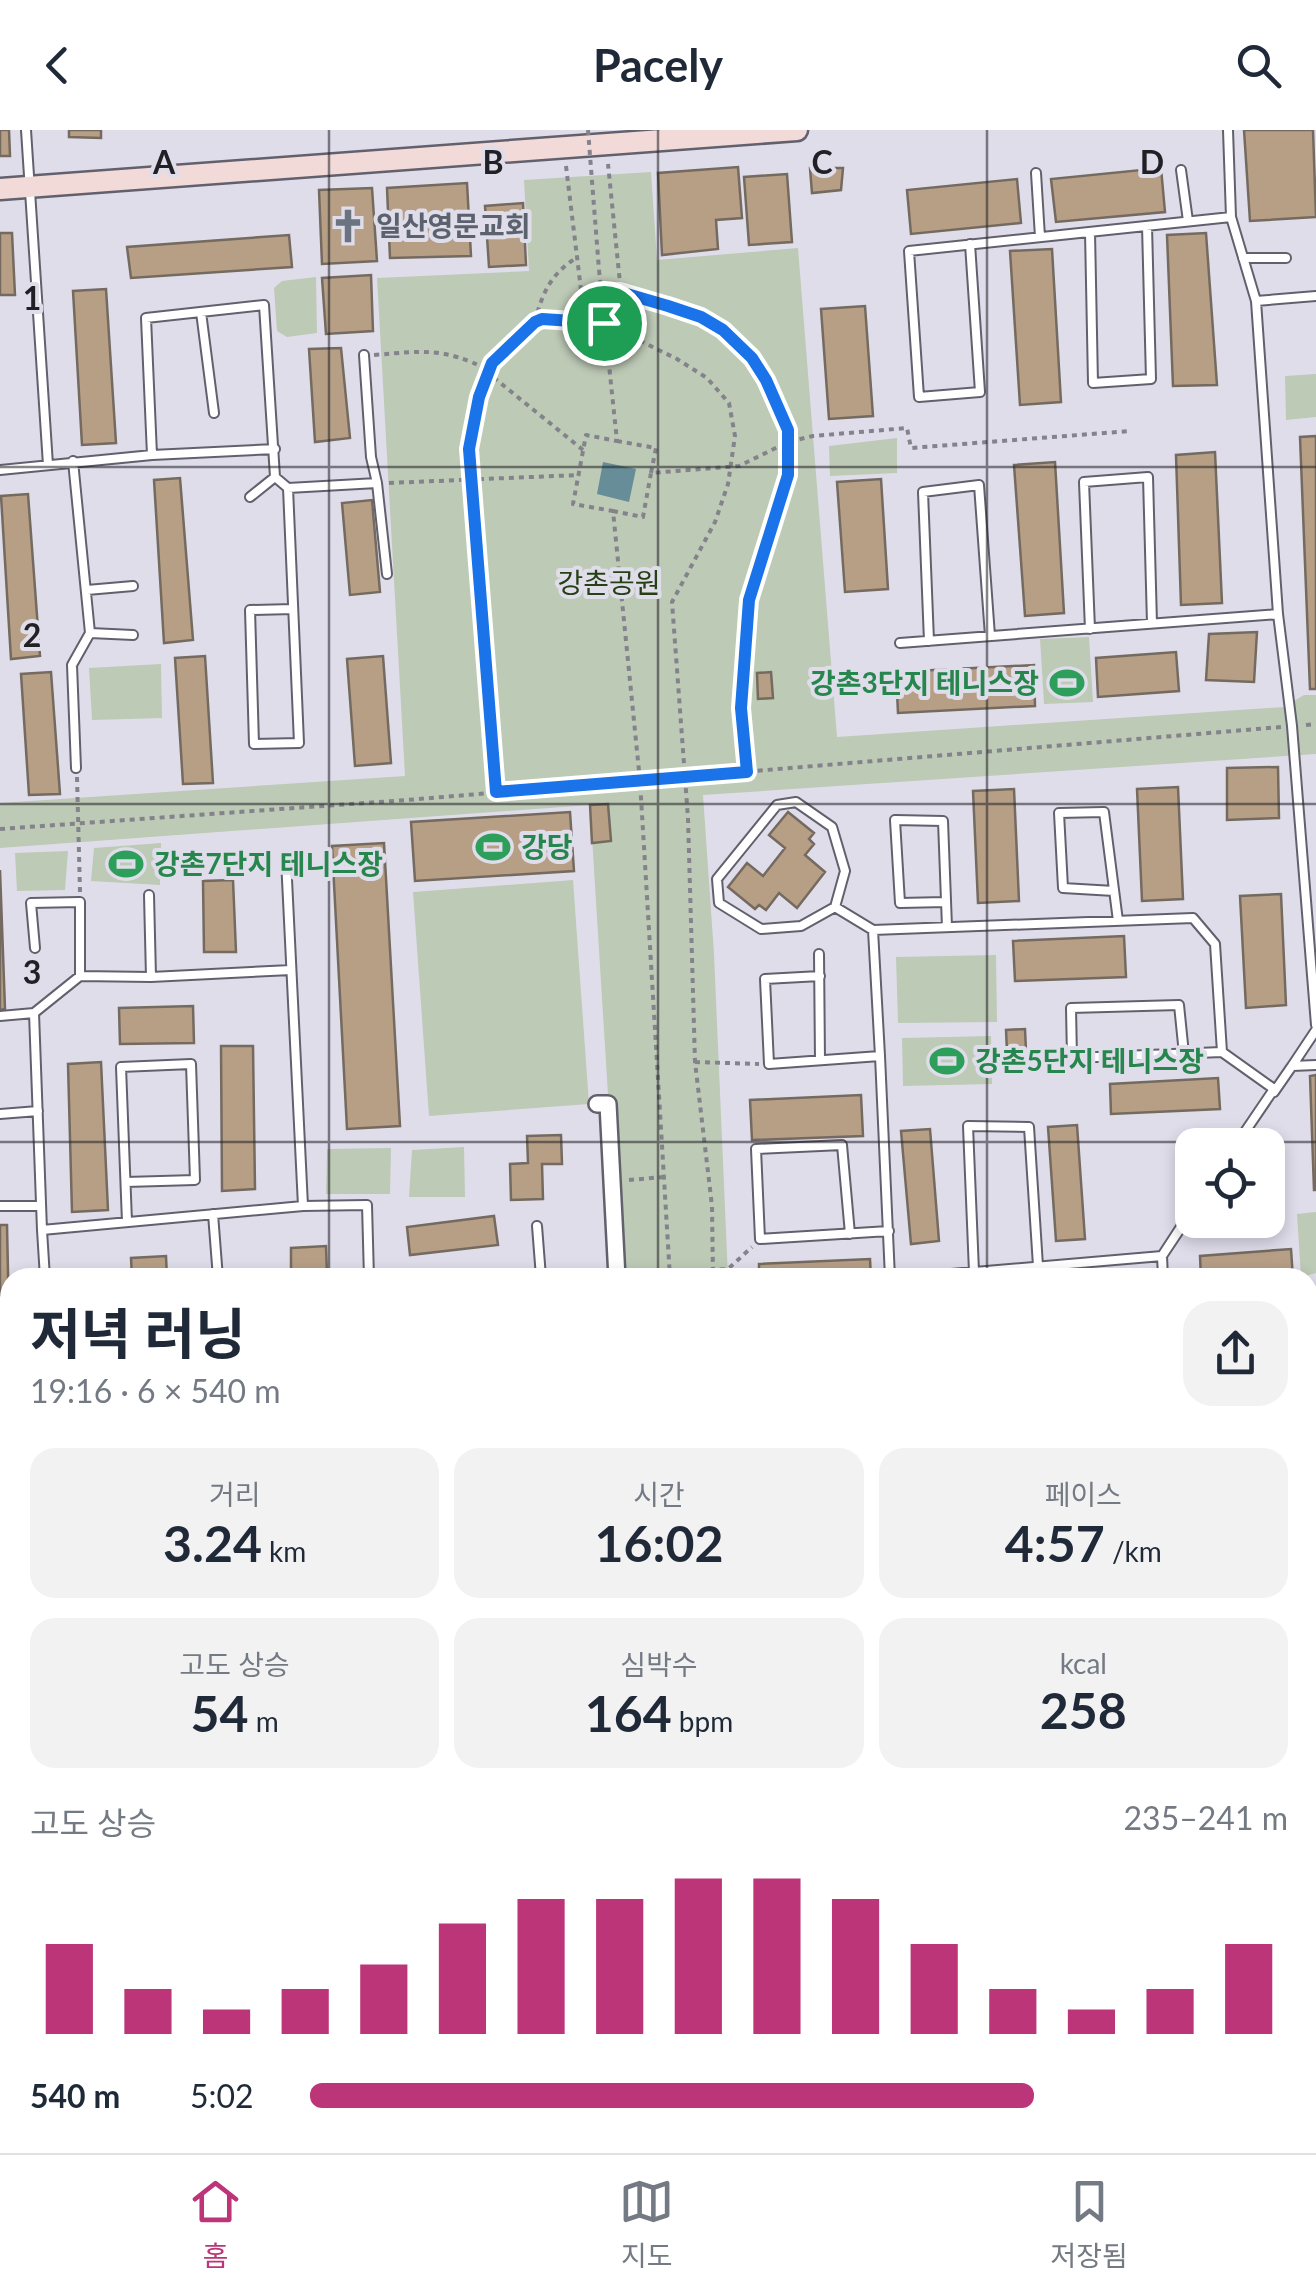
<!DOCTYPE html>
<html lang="ko">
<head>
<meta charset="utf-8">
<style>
  :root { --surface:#fff; --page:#f2f2f3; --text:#1f2937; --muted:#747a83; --line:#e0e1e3; --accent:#bb3578 }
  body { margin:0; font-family:Lato,"Noto Sans KR",sans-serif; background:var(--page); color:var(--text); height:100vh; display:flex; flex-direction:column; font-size:38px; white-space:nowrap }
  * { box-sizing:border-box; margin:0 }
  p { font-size:32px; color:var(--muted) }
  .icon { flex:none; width:55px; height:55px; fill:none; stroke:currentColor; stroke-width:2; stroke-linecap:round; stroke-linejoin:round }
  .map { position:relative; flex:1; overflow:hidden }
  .drawer { position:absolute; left:0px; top:1138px; width:1318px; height:888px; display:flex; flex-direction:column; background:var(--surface); border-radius:30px 30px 0 0; box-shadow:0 5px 15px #0003 }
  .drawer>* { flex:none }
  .buttons { position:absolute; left:1175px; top:998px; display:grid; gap:20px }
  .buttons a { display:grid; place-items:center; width:110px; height:110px; border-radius:20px; background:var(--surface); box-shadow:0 5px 15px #0003; font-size:50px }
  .pin { position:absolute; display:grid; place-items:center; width:85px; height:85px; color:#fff; margin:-42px; border:5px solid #fff; border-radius:50%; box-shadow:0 2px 10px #0007 }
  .round { display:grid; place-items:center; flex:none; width:105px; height:105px; border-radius:30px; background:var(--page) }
  .overview { display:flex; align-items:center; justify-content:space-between; height:170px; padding:0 30px }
  h1 { font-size:55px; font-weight:700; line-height:75px }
  .stats { display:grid; grid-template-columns:repeat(3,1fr); gap:15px; height:170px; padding:10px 30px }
  .stats div { display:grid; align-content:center; border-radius:25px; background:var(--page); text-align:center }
  .stats b { font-size:50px; font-weight:700 }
  .stats small { font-size:28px; font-weight:400 }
  .stats p { font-size:28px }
  .chart { height:280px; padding:20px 30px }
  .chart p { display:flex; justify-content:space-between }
  .chart svg { width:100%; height:180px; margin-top:10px; stroke:var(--accent); stroke-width:6 }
  ul { padding:0 30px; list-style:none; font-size:32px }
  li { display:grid; grid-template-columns:160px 120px 1fr; align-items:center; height:75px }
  li i { height:25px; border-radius:12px; background:var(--accent) }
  header { display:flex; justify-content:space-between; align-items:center; height:130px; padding:0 30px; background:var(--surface); font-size:45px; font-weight:700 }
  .menu { display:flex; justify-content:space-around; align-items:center; height:140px; border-top:2px solid var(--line); background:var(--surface); font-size:28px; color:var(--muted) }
  .menu a { display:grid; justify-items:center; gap:5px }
  .menu .current { color:var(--accent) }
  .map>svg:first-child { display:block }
  .green { fill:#bdcab6 }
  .water { fill:#678d98 }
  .building { fill:#b79f86; stroke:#746a60; stroke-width:2.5 }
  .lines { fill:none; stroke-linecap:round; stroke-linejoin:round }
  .service-casing { stroke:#63606d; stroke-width:12 }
  .minor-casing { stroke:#63606d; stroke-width:20 }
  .tertiary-casing { stroke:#63606d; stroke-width:22 }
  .secondary-casing { stroke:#63606d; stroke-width:25 }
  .primary-casing { stroke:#fff; stroke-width:28 }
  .path { stroke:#84828b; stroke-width:4; stroke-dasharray:5 5; stroke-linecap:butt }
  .service { stroke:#fff; stroke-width:8 }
  .minor { stroke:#fff; stroke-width:15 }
  .tertiary { stroke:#fff; stroke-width:18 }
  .secondary { stroke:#f2dad9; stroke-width:20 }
  .primary { stroke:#e5b6b2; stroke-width:22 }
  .path-bridge { stroke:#84828b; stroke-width:4; stroke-dasharray:5 5; stroke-linecap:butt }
  .route-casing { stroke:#fff; stroke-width:20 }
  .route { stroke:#1a73e8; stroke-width:12 }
  .grid { fill:none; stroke:#212025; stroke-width:2.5; stroke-opacity:0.55 }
  .labels { text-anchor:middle; stroke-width:8; stroke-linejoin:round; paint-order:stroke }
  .worship-label { font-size:28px; font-weight:bold; fill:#5b616d; stroke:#e0ddeb; text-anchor:start }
  .park-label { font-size:28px; fill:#264015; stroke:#e0ddeb }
  .leisure-label { font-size:28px; font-weight:bold; fill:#27864d; stroke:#e0ddeb; text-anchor:start }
  .grid-label { font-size:32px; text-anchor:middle; font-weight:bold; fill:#212025; stroke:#e0ddeb; stroke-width:8; stroke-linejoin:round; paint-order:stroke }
</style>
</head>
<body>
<header><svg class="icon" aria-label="back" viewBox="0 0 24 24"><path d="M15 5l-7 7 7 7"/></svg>Pacely<svg class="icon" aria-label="search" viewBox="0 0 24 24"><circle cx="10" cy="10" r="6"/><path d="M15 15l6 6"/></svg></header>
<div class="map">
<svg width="1316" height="2023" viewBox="0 0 1316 2023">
  <rect width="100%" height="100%" fill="#e0ddeb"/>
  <path class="green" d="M651 42 657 130 798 118 837 607 1284 577 1304 565H1316V624L703 665 714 824 728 1147H623L612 965H608L590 675 0 718V673L405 646 377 148 529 141 524 50Z
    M316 147 317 203 287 207 277 201 274 158 282 151Z
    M1316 244V287L1286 290 1285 246Z
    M897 308V343L830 346 829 316Z
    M1089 507 1093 572 1044 574 1040 509Z
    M161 534 162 588 92 590 89 538Z
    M161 713 160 755 91 751 94 718Z
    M68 721 65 760 17 761 15 723Z
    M573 750 589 974 429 986 413 762Z
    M996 825 997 892 898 893 896 827Z
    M991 906 992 954 903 956 902 908Z
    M464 1017 465 1067H409L412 1020Z
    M391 1018 390 1064H326L327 1019Z
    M1316 1082V1143L1301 1147 1297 1084Z
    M645 2015H781L782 2023H646Z"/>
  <path class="water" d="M603 332 636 339 629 372 597 364Z"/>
  <path class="building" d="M0 0H9L10 26H0Z
    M69 0H101V8L69 7Z
    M1244 0H1313L1316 87 1250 91Z
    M738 37 742 88 716 90 718 119 662 125 658 43Z
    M810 38H843L841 60 812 63Z
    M1161 38 1165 82 1056 92 1051 49Z
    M787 44 792 112 749 115 744 47Z
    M1017 49 1021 93 911 104 907 60Z
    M467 53 471 126 390 128 387 58Z
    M372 58 377 131 322 134 319 60Z
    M523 73 526 135 489 137 485 76Z
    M0 103H12L15 165H0Z
    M1206 103 1217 255 1173 256 1167 105Z
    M289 105 292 137 131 148 127 117Z
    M1052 119 1061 272 1020 275 1010 121Z
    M371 145 373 201 326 204 322 148Z
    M106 159 116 313 82 315 73 161Z
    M865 176 873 286 829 289 821 179Z
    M341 218 350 308 315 312 309 219Z
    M1316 306V559H1310L1300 307Z
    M1215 322 1222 473 1181 475 1176 325Z
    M1055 332 1064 483 1025 486 1014 335Z
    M180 348 193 510 164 513 154 350Z
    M881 349 888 459 845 462 837 352Z
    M28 364 40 526 11 529 1 366Z
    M372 370 380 462 350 465 342 373Z
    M1257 502 1254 552 1206 550 1209 504Z
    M1176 522 1179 561 1098 567 1096 528Z
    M205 526 213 653 183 654 175 528Z
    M383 526 391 633 355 636 347 529Z
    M1034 535 1035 576 898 583 896 542Z
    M51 542 60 664 29 665 21 544Z
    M771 542 773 568 758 569 757 543Z
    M1278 637 1279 688 1227 690V638Z
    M1178 657 1183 769 1142 771 1137 659Z
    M1014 659 1019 771 978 773 973 661Z
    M608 674 611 711 592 713 590 675Z
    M570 682 574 741 415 751 411 692Z
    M788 682 814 703 809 709 814 714 805 725 825 742 797 778 779 763 766 780 759 775 755 779 728 757 747 733 763 746 785 718 769 705Z
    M384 713 400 996 347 999 332 716Z
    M0 740 5 879 0 880Z
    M233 750 236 822H204L203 751Z
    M1281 764 1286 875 1246 878 1240 766Z
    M1124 806 1126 847 1015 851 1013 811Z
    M193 876 194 913 120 914 119 878Z
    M1025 899 1026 921 1007 922 1006 900Z
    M221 916H253L255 1059 222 1061Z
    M101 932 108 1080 72 1082 68 934Z
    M1316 945V1060H1314L1310 946Z
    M1218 948 1220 979 1111 984 1110 954Z
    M861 965 863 1006 752 1010 750 970Z
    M1077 995 1085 1109 1056 1111 1048 997Z
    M930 999 939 1111 911 1114 901 1001Z
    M561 1005 562 1034H542L543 1069 511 1070 510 1034 528 1033 527 1006Z
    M494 1086 498 1115 410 1125 407 1097Z
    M0 1095H7L10 1234H0Z
    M326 1116 327 1148H291V1118Z
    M1291 1119 1293 1148H1201L1200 1126Z
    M166 1126 167 1148H132L131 1128Z
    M870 1129 871 1148H759V1134Z
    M0 1389 10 1525V1534L0 1535Z
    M1316 1389V1417L1308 1419V1390Z
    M1316 1584V1618L1308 1620V1586Z
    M1316 1631V1684L1311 1685 1308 1633Z
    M10 1676V1860L0 1861V1677Z
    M1316 1697V1747L1308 1749V1699Z
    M265 2015V2023H101V2016Z
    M408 2015H562V2023H408Z
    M681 2015H705V2021L681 2022Z
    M823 2015H859L860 2023H823Z
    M1061 2015H1098V2023H1061Z"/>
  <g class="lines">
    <g class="service-casing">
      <path id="service" d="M26 0 48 335
        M1228 0 1231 87 1256 171 1278 484 1292 596 1316 895
        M1181 40 1188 91
        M1036 43 1040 107
        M1090 102 1093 253 1151 249 1147 96
        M970 114 980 262 919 267 909 121C1016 110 1124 98 1231 87
        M1243 128H1286
        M1256 171 1316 166
        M201 182 214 283
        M152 325 146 188 264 175 275 347 288 358 377 353 371 327 364 225
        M73 331 90 503 72 535 76 638
        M0 340 152 325 275 319
        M377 353 387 444
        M288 358 299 613 254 614 250 480 293 479
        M250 367 275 347
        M87 460 133 456
        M1090 499 1084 352 1148 347 1152 493
        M90 503 133 505
        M929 511 923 362 979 355 990 506
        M900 513 1278 484
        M796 672 832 697 845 741 835 777 801 796 761 799 719 773 717 749 777 675Z
        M286 729 303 1076
        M1114 761 1063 758 1059 683 1104 682 1118 791
        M149 765 151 847
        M945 772 900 773 895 690 943 691 947 797
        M835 777 873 800
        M35 818 31 773 80 772V846
        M819 824 820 930
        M820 846 765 849 769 934 880 926 890 1148
        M0 886 34 883
        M1184 924 1179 875 1071 878 1072 928 1222 922 1274 959 1236 1015
        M880 926 873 800 1193 788 1215 814 1222 922
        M1292 936 1316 900
        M1274 962 1292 936 1316 935
        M0 984 38 981
        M126 1052 195 1050 191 934 121 937 127 1092
        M0 1076H41
        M1192 1080 1162 1126 1192 1081
        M213 1084 218 1148
        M537 1096 541 1147
        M42 1100 34 883 80 846 151 847 291 840
        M850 1104 842 1015 756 1019 760 1109 889 1101
        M974 1142 968 996 1029 997 1038 1136
        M45 1148 42 1100 303 1076 367 1075 369 1148
        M460 1148H566
        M904 1148 1162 1126 1163 1148
        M1308 1228 1316 1260
        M1308 1313 1316 1309
        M1308 1376 1316 1373
        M0 1987 10 1986
        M49 2015V2023
        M89 2015V2023
        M276 2015 277 2023
        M372 2015 379 2023
        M897 2015V2023
        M1139 2015V2023
        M1177 2015V2023
        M343 2023 349 2015
        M987 2023 1013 2022"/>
    </g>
    <g class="minor-casing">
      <path id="minor" d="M597 974H608L617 1148
        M1308 1200 1316 1198
        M0 1327 10 1326"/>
    </g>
    <g class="tertiary-casing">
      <path id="tertiary" d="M1308 1798 1316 1796
        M0 1907 10 1906"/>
    </g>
    <g class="secondary-casing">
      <path id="secondary" d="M0 59 797 0
        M1295 2015 1296 2023"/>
    </g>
    <g class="primary-casing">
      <path id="primary" d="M1308 1470 1316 1468
        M1308 1520 1316 1519
        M0 1592 10 1591
        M0 1629 10 1628"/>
    </g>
    <path class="path" d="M566 36 581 160 621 163 608 34
      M599 140 617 311 586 305 573 374 613 381 640 651 670 1148
      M621 163C647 173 675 176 701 187 755 211 797 285 788 344 781 386 758 426 749 467 738 526 745 584 747 642
      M535 192C542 163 551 144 576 128
      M374 225C424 221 442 217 489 240L479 267 469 319 496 662
      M617 311 656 318 651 343
      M583 320 493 247 489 240 500 224 542 189 604 193 677 229 707 248 729 273 735 306 728 354 715 392 672 472 688 688 695 932 712 1076 713 1148
      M389 353 579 345
      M613 381 643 387 651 343 739 336 788 312 813 306 907 298 911 318 1130 301
      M1306 595 1316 594
      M77 647 80 762
      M0 699 407 670 1281 597
      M695 932 759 934
      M629 1050 664 1047
      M670 1143 728 1139 752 1117
      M720 2015 721 2023"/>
    <use href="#service" class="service"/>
    <use href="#minor" class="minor"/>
    <use href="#tertiary" class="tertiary"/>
    <use href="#secondary" class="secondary"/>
    <use href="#primary" class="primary"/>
    <path class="path-bridge" d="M588 0 599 140"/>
  </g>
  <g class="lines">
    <g class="route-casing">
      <path id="route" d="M601 162H620L668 176 701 187 723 200 752 228 766 250 788 300V345L749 470 741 578 747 642 496 662 469 319 479 267 492 233 535 192 542 189 604 193Z"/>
    </g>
    <use href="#route" class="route"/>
  </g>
  <path class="grid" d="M329 0V1148M658 0V1148M987 0V1148M0 337H1316M0 674H1316M0 1012H1316M0 1349H10M1308 1349H1316M0 1686H10M1308 1686H1316M329 2015V2023M658 2015V2023M987 2015V2023"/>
  <defs>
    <g id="church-bare" transform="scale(2.7)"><path d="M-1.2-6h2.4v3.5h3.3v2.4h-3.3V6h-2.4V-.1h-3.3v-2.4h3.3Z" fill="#6b7280" stroke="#e0ddeb" stroke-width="2.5" paint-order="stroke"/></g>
    <g id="stadium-bare" transform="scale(2.7)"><path d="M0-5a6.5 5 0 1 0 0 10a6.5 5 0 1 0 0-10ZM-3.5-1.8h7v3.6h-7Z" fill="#2e9e5b" stroke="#e0ddeb" stroke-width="2.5" paint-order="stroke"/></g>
  </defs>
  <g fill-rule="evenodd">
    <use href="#church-bare" x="348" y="96"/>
    <use href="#stadium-bare" x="1067" y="553"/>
    <use href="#stadium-bare" x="493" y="717"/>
    <use href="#stadium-bare" x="126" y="734"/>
    <use href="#stadium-bare" x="947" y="931"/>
  </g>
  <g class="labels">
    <g class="worship-label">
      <text x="376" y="106">일산영문교회</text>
    </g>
    <g class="park-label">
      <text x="609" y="463">강촌공원</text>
    </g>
    <g class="leisure-label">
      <text x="1039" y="563" text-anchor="end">강촌3단지 테니스장</text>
      <text x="521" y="727">강당</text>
      <text x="154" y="744">강촌7단지 테니스장</text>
      <text x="975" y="941">강촌5단지 테니스장</text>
    </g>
  </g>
  <g class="grid-label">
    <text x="164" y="44">A</text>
    <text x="493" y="44">B</text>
    <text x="822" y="44">C</text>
    <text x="1152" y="44">D</text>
    <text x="32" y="180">1</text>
    <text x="32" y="517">2</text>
    <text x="32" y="854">3</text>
  </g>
</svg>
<div class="buttons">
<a><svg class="icon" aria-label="locate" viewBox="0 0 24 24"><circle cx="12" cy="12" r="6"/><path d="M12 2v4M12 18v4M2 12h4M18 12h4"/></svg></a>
</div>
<div class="pin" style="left:604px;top:193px;background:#1e9e55"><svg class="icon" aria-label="arrive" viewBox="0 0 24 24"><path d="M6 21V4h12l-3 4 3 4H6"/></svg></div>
<section class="drawer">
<div class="overview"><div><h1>저녁 러닝</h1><p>19:16 · 6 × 540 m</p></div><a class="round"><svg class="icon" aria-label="share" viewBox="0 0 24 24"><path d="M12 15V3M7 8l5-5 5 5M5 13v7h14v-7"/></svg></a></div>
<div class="stats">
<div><p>거리</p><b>3.24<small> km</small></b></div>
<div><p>시간</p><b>16:02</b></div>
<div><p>페이스</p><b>4:57<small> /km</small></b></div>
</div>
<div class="stats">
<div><p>고도 상승</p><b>54<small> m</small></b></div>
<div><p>심박수</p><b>164<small> bpm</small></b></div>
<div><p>kcal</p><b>258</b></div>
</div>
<div class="chart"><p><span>고도 상승</span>235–241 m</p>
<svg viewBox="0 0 160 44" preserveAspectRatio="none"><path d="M5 44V22M15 44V33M25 44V38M35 44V33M45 44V27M55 44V17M65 44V11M75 44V11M85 44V6M95 44V6M105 44V11M115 44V22M125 44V33M135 44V38M145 44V33M155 44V22"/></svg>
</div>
<ul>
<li><b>540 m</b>5:02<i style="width:74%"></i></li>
</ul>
</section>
</div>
<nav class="menu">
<a class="current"><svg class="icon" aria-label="home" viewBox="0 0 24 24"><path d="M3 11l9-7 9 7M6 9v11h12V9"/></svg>홈</a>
<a><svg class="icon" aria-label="map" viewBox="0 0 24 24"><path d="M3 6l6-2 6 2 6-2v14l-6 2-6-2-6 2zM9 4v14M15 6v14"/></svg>지도</a>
<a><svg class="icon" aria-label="saved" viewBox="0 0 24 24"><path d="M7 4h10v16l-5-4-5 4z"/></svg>저장됨</a>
</nav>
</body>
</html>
